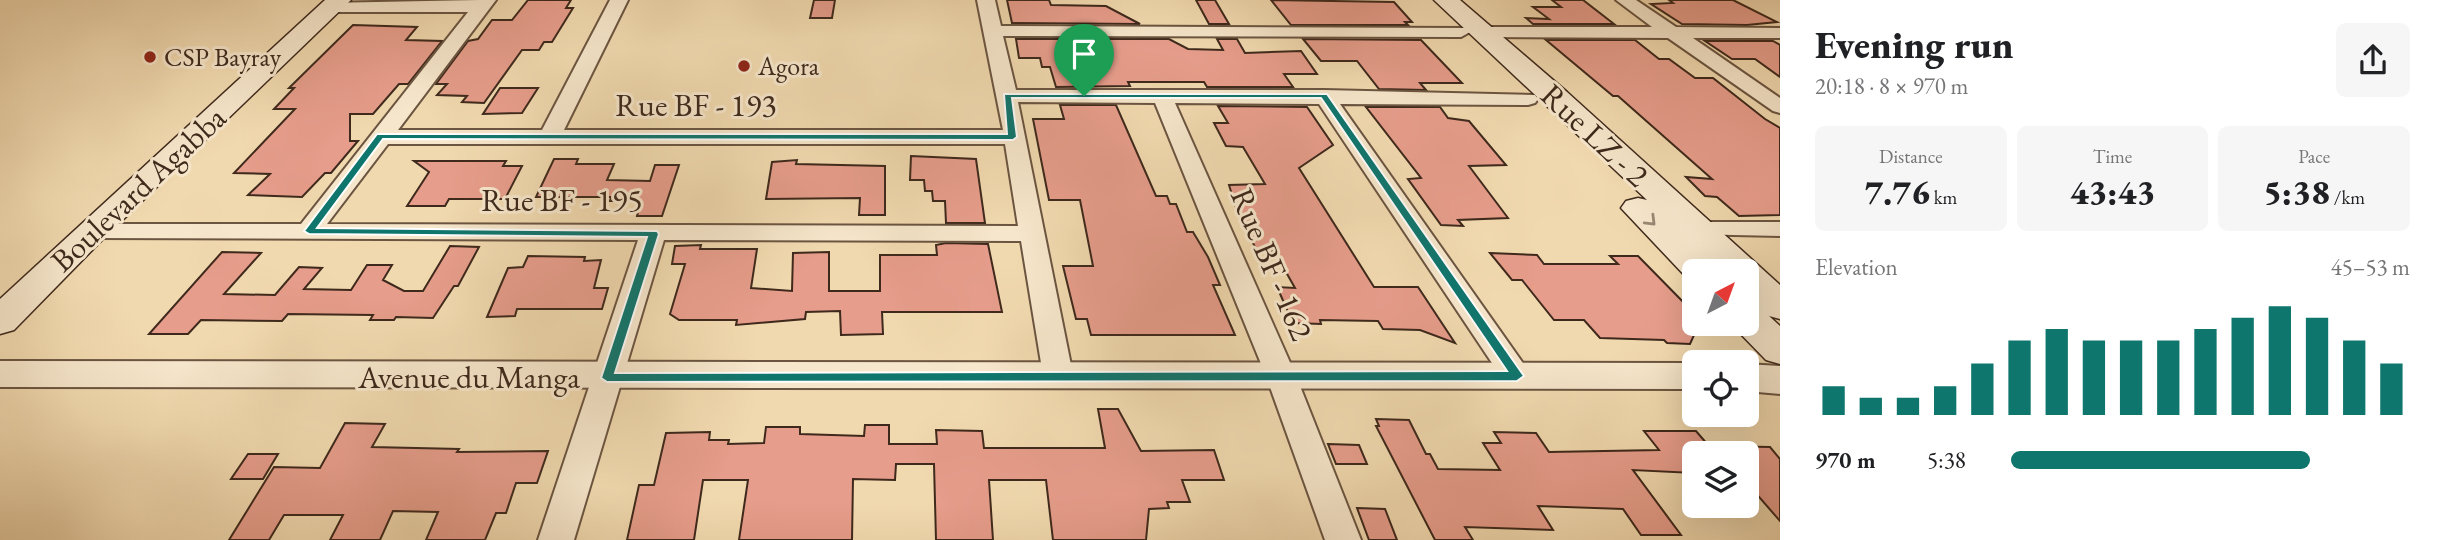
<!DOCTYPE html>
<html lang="en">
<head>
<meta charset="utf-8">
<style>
  :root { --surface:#fff; --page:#f6f6f6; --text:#202124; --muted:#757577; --accent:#0f766e }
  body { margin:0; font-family:"EB Garamond",serif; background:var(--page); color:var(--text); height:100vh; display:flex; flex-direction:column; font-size:26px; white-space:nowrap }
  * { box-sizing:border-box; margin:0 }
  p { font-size:23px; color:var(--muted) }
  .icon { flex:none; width:38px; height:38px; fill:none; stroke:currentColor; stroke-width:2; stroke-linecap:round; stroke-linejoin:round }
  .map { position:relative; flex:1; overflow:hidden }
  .details { display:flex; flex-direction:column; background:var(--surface); width:665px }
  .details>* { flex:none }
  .needle { width:46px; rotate:41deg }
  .controls { position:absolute; left:1682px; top:259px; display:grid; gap:14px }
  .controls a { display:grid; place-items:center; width:77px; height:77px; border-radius:10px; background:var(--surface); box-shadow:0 7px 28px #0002; font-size:35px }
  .pin { position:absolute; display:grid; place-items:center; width:60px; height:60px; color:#fff; margin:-72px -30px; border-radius:50% 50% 50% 0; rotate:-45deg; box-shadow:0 0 7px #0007 }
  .pin .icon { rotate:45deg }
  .round { display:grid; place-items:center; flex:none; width:74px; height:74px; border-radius:10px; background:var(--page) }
  .summary { display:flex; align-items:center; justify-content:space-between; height:119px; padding:0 35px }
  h1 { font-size:38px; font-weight:800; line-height:52px }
  .metrics { display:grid; grid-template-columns:repeat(3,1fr); gap:10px; height:119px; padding:7px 35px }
  .metrics div { display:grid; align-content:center; border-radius:10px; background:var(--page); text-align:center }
  .metrics b { font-size:35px; font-weight:800 }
  .metrics small { font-size:19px; font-weight:400 }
  .metrics p { font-size:19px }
  .chart { height:196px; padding:14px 35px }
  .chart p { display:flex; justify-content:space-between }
  .chart svg { width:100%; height:126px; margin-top:7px; stroke:var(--accent); stroke-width:6 }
  ul { padding:0 35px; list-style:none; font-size:23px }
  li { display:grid; grid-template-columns:112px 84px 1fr; align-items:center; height:52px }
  li i { height:18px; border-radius:9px; background:var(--accent) }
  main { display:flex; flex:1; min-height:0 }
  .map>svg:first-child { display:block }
  .building { fill:#e69d8b; stroke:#3e291c; stroke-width:2 }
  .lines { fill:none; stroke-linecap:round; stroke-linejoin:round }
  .minor-casing { stroke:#6b5541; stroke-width:4 }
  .tertiary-casing { stroke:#6b5541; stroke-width:4 }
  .secondary-casing { stroke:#3e291c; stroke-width:3 }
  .minor { fill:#f6e6cb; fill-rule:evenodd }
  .tertiary { fill:#f6e6cb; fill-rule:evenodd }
  .secondary { fill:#f6e6cb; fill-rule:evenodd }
  .oneway { stroke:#9a8874 }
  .route { fill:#0f766e; stroke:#fff; stroke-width:2; fill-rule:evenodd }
  .poi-dot { fill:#8f2418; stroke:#f6e6cb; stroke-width:2.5 }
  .labels { text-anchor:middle; stroke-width:6; stroke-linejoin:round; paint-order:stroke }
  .far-poi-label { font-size:26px; fill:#3e291c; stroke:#f6e6cb; text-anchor:start }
  .street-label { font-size:32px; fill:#3e291c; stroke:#f6e6cb }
</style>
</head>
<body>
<main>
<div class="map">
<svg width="1780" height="540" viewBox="0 0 1780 540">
  <rect width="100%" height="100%" fill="#f1d9af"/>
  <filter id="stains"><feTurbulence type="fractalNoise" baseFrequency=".00286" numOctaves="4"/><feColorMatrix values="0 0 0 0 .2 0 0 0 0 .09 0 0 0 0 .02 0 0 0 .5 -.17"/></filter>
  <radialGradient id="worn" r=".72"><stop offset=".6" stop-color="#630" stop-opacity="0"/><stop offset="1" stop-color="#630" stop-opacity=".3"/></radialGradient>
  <path class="building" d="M528 0H571L566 8H573L552 42H544L539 50H522L484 103 462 102 467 96 437 95 447 84H436L468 41 478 39 492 20H512Z
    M814 0H835L832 18H810Z
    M1007 0H1049L1051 5 1106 6 1140 24 1012 23Z
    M1196 0H1215L1229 24H1209Z
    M1271 0 1394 2 1412 22H1405L1408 25H1291Z
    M1552 0H1583L1614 24H1533L1526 18 1549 19 1533 7H1561Z
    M1669 0H1733L1777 22 1747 25 1682 24 1651 4 1673 3Z
    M353 25 417 27 406 40 442 41 408 84H399L373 114H350V141H358L331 173H325L302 197 248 195 270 174 234 173 295 109H274L294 88H289Z
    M1016 39H1169L1188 49 1223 50 1217 39H1237L1245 53 1301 51 1317 74H1284L1293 87H1207L1204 82H1128L1130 86 1056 87 1050 67H1042L1040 58H1019Z
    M1303 39 1421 40 1462 83H1420L1426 90 1379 89 1357 61H1321Z
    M1546 40H1635L1659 59H1669L1695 78H1713L1765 119 1780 128V215L1739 216 1717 197 1705 196 1686 177 1712 179 1618 96H1613Z
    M1705 41H1773L1780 45V77L1755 59H1732Z
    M500 88H538L522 113 483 114Z
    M1060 105H1116L1156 196H1167L1170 204H1176L1187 232H1193L1208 257 1220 285H1213L1235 335H1091L1087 319H1076L1063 266H1093L1080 200H1049L1033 119H1064Z
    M1218 106 1307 107 1333 145 1299 168 1374 287H1418L1455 343 1420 330 1383 329 1378 321 1320 320 1321 324 1293 323 1277 287 1295 288 1274 251H1257L1237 211 1229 185 1265 184 1243 147 1226 146 1214 123H1228Z
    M1366 107H1440L1448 118 1469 121 1506 165 1469 166 1508 218 1458 220 1463 226 1441 225 1408 179 1421 178Z
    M911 156 976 159 985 223H946L945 201H933L932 191H925L924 180H910Z
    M554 159H578L576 164H614L607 180 650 181 655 165H679L662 216H637L641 201H610L611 197H536Z
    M797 160 796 164 885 166V215H859L860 198 766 199 772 162Z
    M414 161H506L503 166H522L505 199H449L445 206H407L429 172Z
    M946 243 988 244 1002 312H882L883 334 841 335 840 311 806 312 805 319 736 325 737 320H679L670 314 685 264H672L675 246 701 245 700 249H757L751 288 792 291 793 253 829 252V291H880V255H937L936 245Z
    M450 246 479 247 458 286H454L433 318 396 317 394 320H370L373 315 288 314 282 321 201 320 188 334H149L222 252 261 253 224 294 275 295 299 267 322 268 304 289 351 290 367 265H392L383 280 404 291H423Z
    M1490 253 1537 255 1544 264H1618L1610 256H1638L1694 313V324H1699L1690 344 1667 343 1664 340 1600 338 1584 320H1554L1522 280H1512Z
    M528 256 585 257 584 261 601 260 594 288H608L602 309H517L515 316 487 317 508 268 523 267Z
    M1098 409H1118L1141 451 1214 450 1224 480H1182L1190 502H1167L1169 508 1149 509 1146 540H1053L1046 480H989L993 540H936L934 464H896L895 480 853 479 852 540H739L748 480H703L694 540H627L639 485H654L666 433 710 432 709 440H729L728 444 764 443 766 427H800V434L864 436 865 425H889V444H937L936 430 982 431 984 448H1105Z
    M1376 419 1409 420 1426 454H1430L1438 469 1500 470 1483 443H1501L1494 432 1536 433 1549 452 1659 450 1644 431H1696L1715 453H1694V473L1633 470 1681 535H1641L1623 509 1538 506 1553 530 1465 527 1473 540H1435L1376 426H1379Z
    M345 423 385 424 372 447 459 449 457 452 548 451 537 483H516L506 513H496L485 540H426L438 512 393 511 380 540H330L343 515H284L269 540H229L274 467 320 468Z
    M1328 444 1359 445 1367 464H1336Z
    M1716 446 1770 447 1780 459V521L1746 482V453H1722Z
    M248 454H278L263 479H231Z
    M1357 508 1385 509 1397 540H1369Z"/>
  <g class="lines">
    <g class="minor-casing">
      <path id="minor" d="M478 0H496L398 130H542L610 0H628L564 130H1003L977 0H995L1001 26 1467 28 1470 32 1461 37 1003 36 1016 90H1324L1535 95 1538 99 1535 103 1528 105 1340 104 1532 376 1528 384 1517 387 1506 384 1319 104 1175 103 1296 376 1361 540H1325L1266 376 1155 103 1018 102 1073 375 1069 383 1058 386 1047 383 1043 375 1021 241 664 240 574 540H538L638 240 92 238 83 236 80 231 83 226 92 224H301L468 12H332L326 11 323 7 326 3ZM388 144H1005L1018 226 327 224Z
        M1616 0H1636L1676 27 1780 28V38H1693L1780 98V113L1773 111 1668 38 1482 37 1473 32 1482 27H1652Z
        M1696 222H1780V236L1687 234 1684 229 1687 224Z"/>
    </g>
    <g class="tertiary-casing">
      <path id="tertiary" d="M0 361 1694 363V389L0 387Z
        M1746 364 1780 366V394L1746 391Z"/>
    </g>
    <g class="secondary-casing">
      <path id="secondary" d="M325 0H351L104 238 14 330 0 334V299Z
        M1434 0H1460L1567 92 1780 285V319L1769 316 1780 326V364L1766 360 1731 324H1746V303L1757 306 1746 296V271H1721L1718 268 1719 271H1694V281L1688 279 1621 208 1626 201 1638 198 1647 200Z"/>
    </g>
    <use href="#minor" class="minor"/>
    <use href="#tertiary" class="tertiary"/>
    <use href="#secondary" class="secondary"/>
  </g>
  <defs><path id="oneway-chevron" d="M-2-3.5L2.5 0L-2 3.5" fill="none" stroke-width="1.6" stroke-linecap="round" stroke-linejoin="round" transform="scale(1.75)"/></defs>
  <use class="oneway" href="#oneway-chevron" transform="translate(1651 221) rotate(45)"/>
  <path class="route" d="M1004 94H1327L1524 376 1517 381 607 382 601 378 647 237 309 234 304 231 377 134H1007ZM1012 98H1321L1507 371 615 373 659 234 657 231 317 228 383 139 1013 140 1017 137Z"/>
  <g class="poi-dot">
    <circle cx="150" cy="57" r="7"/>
    <circle cx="744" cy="66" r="7"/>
  </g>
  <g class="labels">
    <g class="far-poi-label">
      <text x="164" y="66">CSP Bayray</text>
      <text x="758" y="75">Agora</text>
    </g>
    <g class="street-label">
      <text x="696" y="116">Rue BF - 193</text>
      <text transform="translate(1595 135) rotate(43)" y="11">Rue LZ - 2</text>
      <text transform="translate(138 189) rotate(-43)" y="11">Boulevard Agabba</text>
      <text x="562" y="211">Rue BF - 195</text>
      <text transform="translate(1272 264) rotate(67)" y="11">Rue BF - 162</text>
      <text x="469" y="388">Avenue du Manga</text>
    </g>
  </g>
  <rect width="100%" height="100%" filter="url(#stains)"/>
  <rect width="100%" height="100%" fill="url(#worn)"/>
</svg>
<div class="controls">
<a><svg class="needle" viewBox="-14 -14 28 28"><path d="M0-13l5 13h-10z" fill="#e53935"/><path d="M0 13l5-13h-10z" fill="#757577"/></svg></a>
<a><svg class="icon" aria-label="locate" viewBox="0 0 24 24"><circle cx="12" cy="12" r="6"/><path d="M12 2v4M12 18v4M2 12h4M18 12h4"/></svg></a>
<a><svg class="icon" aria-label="layers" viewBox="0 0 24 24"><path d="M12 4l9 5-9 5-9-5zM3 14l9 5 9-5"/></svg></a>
</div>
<div class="pin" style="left:1084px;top:96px;background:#1e9e55"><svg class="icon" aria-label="arrive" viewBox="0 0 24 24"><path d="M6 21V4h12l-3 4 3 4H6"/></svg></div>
</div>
<section class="details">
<div class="summary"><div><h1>Evening run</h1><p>20:18 · 8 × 970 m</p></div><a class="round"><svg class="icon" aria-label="share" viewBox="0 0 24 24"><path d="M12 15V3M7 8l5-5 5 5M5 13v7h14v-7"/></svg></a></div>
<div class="metrics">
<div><p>Distance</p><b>7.76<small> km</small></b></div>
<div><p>Time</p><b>43:43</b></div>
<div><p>Pace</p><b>5:38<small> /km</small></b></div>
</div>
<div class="chart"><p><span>Elevation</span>45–53 m</p>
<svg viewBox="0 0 160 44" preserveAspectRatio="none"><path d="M5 44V34M15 44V38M25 44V38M35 44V34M45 44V26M55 44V18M65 44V14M75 44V18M85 44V18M95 44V18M105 44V14M115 44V10M125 44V6M135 44V10M145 44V18M155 44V26"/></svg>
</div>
<ul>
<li><b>970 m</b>5:38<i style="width:75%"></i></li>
</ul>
</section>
</main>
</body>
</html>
